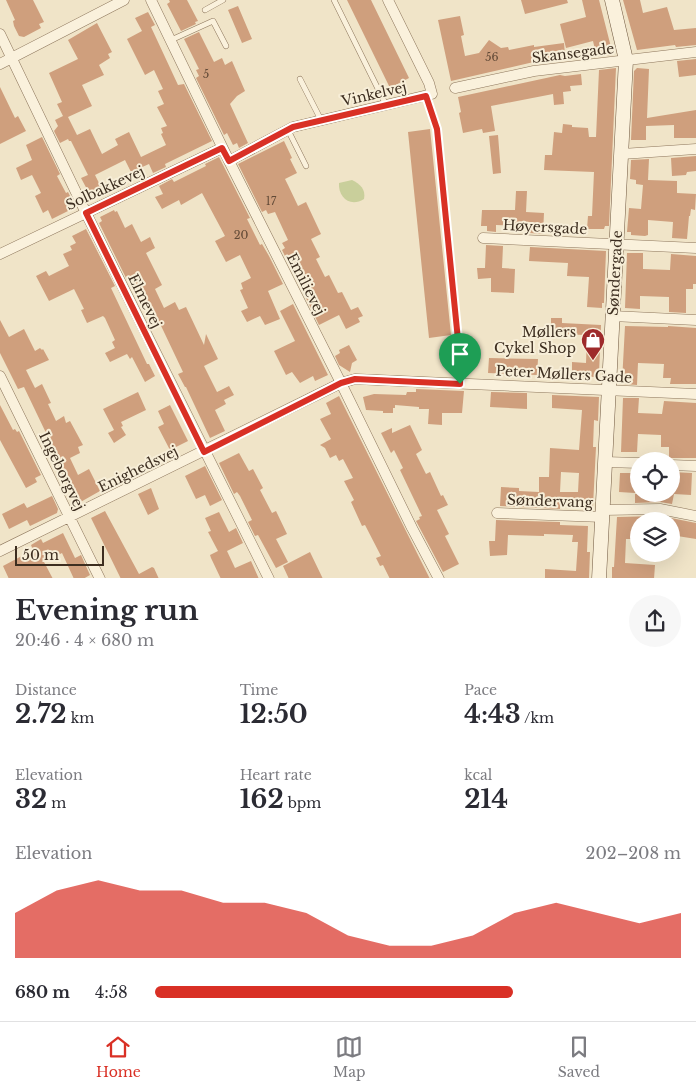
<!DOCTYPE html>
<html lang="en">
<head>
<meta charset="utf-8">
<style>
  :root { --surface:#fff; --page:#f7f7f7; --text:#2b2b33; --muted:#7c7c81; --line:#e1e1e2; --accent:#d93025 }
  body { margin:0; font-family:"Libre Baskerville",serif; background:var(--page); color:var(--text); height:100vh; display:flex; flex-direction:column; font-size:19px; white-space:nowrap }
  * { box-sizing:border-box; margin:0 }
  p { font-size:16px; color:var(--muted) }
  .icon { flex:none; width:28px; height:28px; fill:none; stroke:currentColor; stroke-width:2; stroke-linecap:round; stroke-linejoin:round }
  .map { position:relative; height:578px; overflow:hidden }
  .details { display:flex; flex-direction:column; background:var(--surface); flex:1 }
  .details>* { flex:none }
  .buttons { position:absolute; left:630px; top:452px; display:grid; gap:10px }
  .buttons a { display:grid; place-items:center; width:50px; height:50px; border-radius:50%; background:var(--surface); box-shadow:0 5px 20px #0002; font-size:25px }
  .scale { position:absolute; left:15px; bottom:12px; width:89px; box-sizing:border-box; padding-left:5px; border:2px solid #3d2e20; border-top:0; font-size:14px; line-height:18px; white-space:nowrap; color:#3d2e20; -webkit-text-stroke:4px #f7eed8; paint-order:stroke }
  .pin { position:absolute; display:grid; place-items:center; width:42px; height:42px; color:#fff; margin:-51px -21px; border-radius:50% 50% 50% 0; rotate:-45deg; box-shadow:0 0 5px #0007 }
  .pin .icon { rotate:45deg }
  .round { display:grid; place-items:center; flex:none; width:52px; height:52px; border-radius:26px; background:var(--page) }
  .head { display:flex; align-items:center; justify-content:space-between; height:85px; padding:0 15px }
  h1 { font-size:28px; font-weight:700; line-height:38px }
  .metrics { display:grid; grid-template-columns:repeat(3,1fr); gap:8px; height:85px; padding:5px 15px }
  .metrics div { display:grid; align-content:center }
  .metrics b { font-size:25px; font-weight:700 }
  .metrics small { font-size:14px; font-weight:400 }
  .metrics p { font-size:14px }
  .chart { height:140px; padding:10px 15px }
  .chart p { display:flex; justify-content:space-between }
  .chart svg { width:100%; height:90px; margin-top:5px; fill:var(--accent); opacity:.7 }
  ul { padding:0 15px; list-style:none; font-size:16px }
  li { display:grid; grid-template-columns:80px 60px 1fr; align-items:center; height:38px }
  li i { height:12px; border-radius:6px; background:var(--accent) }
  .tab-bar { display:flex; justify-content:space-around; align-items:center; height:70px; border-top:1px solid var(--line); background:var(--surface); font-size:14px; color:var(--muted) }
  .tab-bar a { display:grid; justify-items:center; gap:2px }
  .tab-bar .active { color:var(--accent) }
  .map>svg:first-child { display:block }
  .green { fill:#c9cf9b }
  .building { fill:#cf9f7d; fill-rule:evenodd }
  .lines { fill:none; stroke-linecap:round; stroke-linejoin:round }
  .lane-casing { stroke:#8d765c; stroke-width:6 }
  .street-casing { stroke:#8d765c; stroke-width:11 }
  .secondary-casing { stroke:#6f573f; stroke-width:15 }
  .lane { stroke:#faf1dc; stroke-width:5 }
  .street { stroke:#faf1dc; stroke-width:10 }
  .secondary { stroke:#faf1dc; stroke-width:14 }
  .route-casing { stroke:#fff; stroke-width:10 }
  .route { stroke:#d93025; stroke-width:6 }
  .labels { text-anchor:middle; stroke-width:4; stroke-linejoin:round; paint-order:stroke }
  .number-label { font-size:11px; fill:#624a37 }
  .street-label { font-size:14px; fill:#3d2e20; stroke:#f7eed8 }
  .poi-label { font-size:14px; fill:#3d2e20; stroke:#f7eed8; text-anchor:end }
</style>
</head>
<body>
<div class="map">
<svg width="696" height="579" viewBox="0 0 696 579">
  <rect width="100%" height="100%" fill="#f0e4c8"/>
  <path class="green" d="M352 180C360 184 366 189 364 199 350 208 338 197 339 183Z"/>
  <path class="building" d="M6 0H33L44 22 39 24 41 28 24 37 19 36 14 26 13 21 15 20Z
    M169 0H187L198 21 195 22 196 24 181 31 167 4 170 2Z
    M347 0H371L409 78 390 88Z
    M521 0H567L568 3 525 14Z
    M582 0H599L613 55 599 56V54H596L593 41 566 48 560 24 586 17Z
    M623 0H640L643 13 667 7 674 30 696 28V45L676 47 675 45 637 50Z
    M238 6 252 39 242 43 228 10Z
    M148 12 155 25 151 27 178 85 184 84 212 141 165 164 166 167 153 173 149 164 131 172 125 160 95 175 101 187 89 193 81 178 88 175 71 141H69L68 139 60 143 54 131 58 126 55 120 63 116 57 104 62 102 49 73 78 59 68 40 97 23 112 52 108 54 110 58 99 65 104 75 82 85 92 106 68 117 77 135 90 129 102 154 118 145 115 139 129 132 141 157 166 145 161 134 163 133 161 128 167 126 157 107 164 104 158 91 163 89 154 70 145 75 127 39 142 31 135 18Z
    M460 16 464 35 461 36 465 56 479 53 489 40 501 48 508 47 509 50 534 45V47L564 43 565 55 561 56V59L538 61 451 81 438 20Z
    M199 32 214 62 222 58 225 65 232 61 245 91 237 96 230 104 248 143 239 148 237 143 233 145 227 133 224 135 196 78 199 76 196 70 199 69 184 39Z
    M696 59V75L679 77 677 61Z
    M616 68 609 226H605L604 229H587L588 216H592L594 172 544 170 545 155H552L554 132 562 133 563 124 572 125V127L588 128 589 137H596L599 70Z
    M637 68 649 69 647 118 696 110V138H674V125L646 126V140H631L634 71Z
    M581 74 582 85 570 86 571 91 563 92 564 104 554 105 553 94 491 106 495 131 483 133 482 129 463 133 459 113 461 112 458 97 560 75 565 76Z
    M0 87 15 118 18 116 26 131 0 144Z
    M430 129 451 335 429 338 408 132Z
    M498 135 501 173 493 174 489 136Z
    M42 137 60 174 57 176 66 193 68 192 75 206 74 208 52 219 48 210 43 213 35 196 41 193 32 175 21 180 16 168 32 160 26 145Z
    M284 141 292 158 290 159 297 173 285 179 288 185 298 206 306 202 321 234 311 239 320 257 316 259 325 277 329 275 338 293 342 292 351 310 358 307 363 316 358 318 360 322 346 329 339 315 319 325 306 298 307 297 297 277 296 278 282 250 285 248 282 243 288 240 275 212 268 214 266 210 262 212 238 164Z
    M696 156V171L687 172 686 175 672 176 671 158Z
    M219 157 250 218 247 219 260 245 262 244 269 256 283 284 268 291 280 319 265 325 260 316 247 322 241 311 248 308 240 290 243 289 241 283 251 278 240 255 226 262 215 241 225 236 202 193 181 205 179 200 162 209 155 197 163 194 159 186 172 179 174 182 206 166 205 164Z
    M649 159 648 180 677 181V193L696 194 695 210 691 209 690 216H689L687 239 672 238 673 222 648 220V235L645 236 631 235V232H627L629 208 641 209 643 185 636 184V180L630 179 631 160Z
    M516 191H527L526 212 544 213 543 234 530 233 531 229H527V226L496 225V232L487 231V226H481L482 210H515Z
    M114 210 115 212 117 211 125 228 132 224 141 242 150 237 155 248 146 253 162 285 155 289 164 308 175 302 179 310 186 307 204 345 206 334 218 359 204 366 217 392 229 386 234 395 224 400 226 404 215 410 225 431 210 438 186 387H185L178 374 183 372 154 311 148 314 130 279 127 280 99 223 102 221 100 217Z
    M86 229 115 286 111 288 147 364H149L155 376 145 382 132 357 130 359 127 354 110 362 105 353 115 348 112 342 115 340 105 318 103 316 87 323 81 310 84 309 74 289 49 301 36 276 46 271 49 276 69 266 63 254 72 250 70 246 76 243 72 236Z
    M486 245 503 246 502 268 515 269 514 293 491 292V278L478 279 477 268H485Z
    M530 247 606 251 604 303H602V308L587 307 589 277 567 276 568 263 529 261Z
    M627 253H643V269L670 270 671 254 696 256V284H693V289H686V313L669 312V297L640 296V309L625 308Z
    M293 304 328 375 315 381 313 376 300 383 292 372 286 375 274 351 295 341 280 311Z
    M551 318H562V323L601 325 599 374H596V377L572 376V362L586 363 587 335 551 334Z
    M0 320 9 337 24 329 35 351 40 348 42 350 43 349 49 360 26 370 35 388 42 384 51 403 48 404 56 421 64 416 66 423 70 421 83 445 78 447 80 453 70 458 78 475 89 469 100 491 77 504 51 453 47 455 39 439 47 435 24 387 18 389 0 353Z
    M625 326 668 327V326L696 328V384H670L671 378H663L664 364 638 363 637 385 624 384V382H622Z
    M349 345 357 360 352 363 350 372 339 365 335 356 340 353 339 350Z
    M489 358 538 359 537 375 488 373Z
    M416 389 464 391 462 413H442V425L428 424 429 409H419V407L395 405V408H393V413H383V411L366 410 363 397 374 394 406 395 407 392H416Z
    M138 392 146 410 121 422 123 426 121 427 126 435 114 443 108 433 114 430 103 409Z
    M491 392 527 393V409L490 407Z
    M552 395 599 397 598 421 594 420 593 447H596L593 506 560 505V509L500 506 501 487 519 488V491L539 492V477H549L550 448 579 450 582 410 552 408ZM561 472 579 473 578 492H560Z
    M339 396 406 531 430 579H390L383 565 380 566 376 558 381 556 365 525 362 526 351 502 354 500 344 481 353 478 343 459 339 461 336 455 330 458 325 448 320 445 331 439 320 419 331 414 326 403Z
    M623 398H639L638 413 662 414 664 401 696 403V458H671L669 457V447H661V435L638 434 637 452H621Z
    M0 405 13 430 15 429 17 432 19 431 41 475 35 478 37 482 26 488 0 440Z
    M170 405 188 441 170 450 158 427 164 424 158 411Z
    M410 425 422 450 416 454 426 474 430 472 441 496 443 495 448 505 437 510 449 534 445 536 459 564 443 572 416 521 420 519 419 517 422 516 400 470 403 468 394 450 391 453 381 433 392 428V433Z
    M239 453 249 471 253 469 263 488 260 490 272 513 276 511 287 534 276 539 288 562 276 568 258 535 255 536 248 522 252 520 240 496 237 492 234 494 219 463Z
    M205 466 222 500 210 506 205 495 196 499 185 476Z
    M671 472 692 473 691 495 674 494 672 504 660 502 635 503V494H671Z
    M620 473H636L635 493 619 492Z
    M151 488 159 509 148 515 138 494Z
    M52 496 58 509 57 513 30 526 27 520 9 529 2 514 24 503 27 508Z
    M105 511 139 574 152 567 154 568 159 579H121L91 518Z
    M219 512 229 532 236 528 243 543 227 551 235 568 251 561 259 579H221L211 558 210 555 218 551 208 532 211 531 205 518Z
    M659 516 669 518V521H639V537L633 536V539H626L625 563 655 565 654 579H612V567H614L617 517Z
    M671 518 696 523V539L671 535Z
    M496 520 560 522V525L588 526 587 552H590L589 579H545V569L576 571 578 542H572L573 535 544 534V536L508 535 507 555 490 556 489 541H495Z
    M63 533 75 558 81 555 90 575 83 579H74L62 553 44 562 53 579H9L3 566 33 550 31 545 41 539 43 543Z
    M310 552 323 579H289L283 566Z"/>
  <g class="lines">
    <g class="lane-casing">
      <path id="lane" d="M334 0 386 105
        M205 10 223 0
        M171 40 213 21 226 46
        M300 79 321 120
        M426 96 437 129 460 360V383
        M288 130 306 166"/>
    </g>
    <g class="street-casing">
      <path id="street" d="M151 0 229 161 341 383 412 528 439 579
        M0 34 86 213 269 579
        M0 64 124 0
        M455 88 534 71 696 52
        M622 154 696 149
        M229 161 293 127 432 94 429 83 388 0
        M483 238 696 248
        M0 254 222 148
        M612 316 696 320
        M0 376 100 579
        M605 462 639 463
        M671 465 696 466
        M603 510 660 509 696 516
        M497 513 603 517
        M0 551 341 383 355 379 696 394"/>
    </g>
    <g class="secondary-casing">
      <path id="secondary" d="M599 579 626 60 612 0"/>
    </g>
    <use href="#lane" class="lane"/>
    <use href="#street" class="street"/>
    <use href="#secondary" class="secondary"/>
  </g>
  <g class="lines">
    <g class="route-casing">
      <path id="route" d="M426 96 437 129 460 360V384L355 379 341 383 204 452 86 213 222 148 229 161 293 127Z"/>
    </g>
    <use href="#route" class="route"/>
  </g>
  <defs>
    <g id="shop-pin" transform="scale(1.25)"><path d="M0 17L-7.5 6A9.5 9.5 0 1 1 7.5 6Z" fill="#9e2a2b" stroke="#f7eed8"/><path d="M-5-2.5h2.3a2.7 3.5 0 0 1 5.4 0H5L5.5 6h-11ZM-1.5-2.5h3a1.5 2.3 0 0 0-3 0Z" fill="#fff"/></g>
  </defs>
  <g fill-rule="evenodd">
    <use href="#shop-pin" x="593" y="340"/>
  </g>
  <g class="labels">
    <g class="number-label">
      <text x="492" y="61">56</text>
      <text x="206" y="78">5</text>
      <text x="271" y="205">17</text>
      <text x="241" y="239">20</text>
    </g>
    <g class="street-label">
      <text transform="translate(573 53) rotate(-7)" y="5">Skansegade</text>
      <text transform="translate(374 94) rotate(-13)" y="5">Vinkelvej</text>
      <text transform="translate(105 188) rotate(-25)" y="5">Solbakkevej</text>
      <text transform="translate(545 227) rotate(3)" y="5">Høyersgade</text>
      <text transform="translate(615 273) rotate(-87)" y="5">Søndergade</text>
      <text transform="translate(306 284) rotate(63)" y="5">Emilievej</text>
      <text transform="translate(145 301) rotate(64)" y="5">Elmevej</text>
      <text transform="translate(564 374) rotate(3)" y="5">Peter Møllers Gade</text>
      <text transform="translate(138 469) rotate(-26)" y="5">Enighedsvej</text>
      <text transform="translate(62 471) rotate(64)" y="5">Ingeborgvej</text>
      <text transform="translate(550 501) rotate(2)" y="5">Søndervang</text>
    </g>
    <g class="poi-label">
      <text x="576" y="337">Møllers<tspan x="576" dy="16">Cykel Shop</tspan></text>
    </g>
  </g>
</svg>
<div class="buttons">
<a><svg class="icon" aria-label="locate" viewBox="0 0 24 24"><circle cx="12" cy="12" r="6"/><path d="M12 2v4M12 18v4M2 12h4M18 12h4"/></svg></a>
<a><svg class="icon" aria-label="layers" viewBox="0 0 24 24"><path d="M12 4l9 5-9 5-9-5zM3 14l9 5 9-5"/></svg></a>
</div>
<div class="scale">50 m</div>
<div class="pin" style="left:460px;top:384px;background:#1e9e55"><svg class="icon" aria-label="arrive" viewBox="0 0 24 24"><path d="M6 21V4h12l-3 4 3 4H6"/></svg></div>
</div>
<section class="details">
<div class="head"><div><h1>Evening run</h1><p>20:46 · 4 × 680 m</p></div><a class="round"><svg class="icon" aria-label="share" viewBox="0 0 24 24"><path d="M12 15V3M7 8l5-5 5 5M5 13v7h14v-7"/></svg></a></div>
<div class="metrics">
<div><p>Distance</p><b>2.72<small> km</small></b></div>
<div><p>Time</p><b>12:50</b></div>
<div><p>Pace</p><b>4:43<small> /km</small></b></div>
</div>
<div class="metrics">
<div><p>Elevation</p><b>32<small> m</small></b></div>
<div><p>Heart rate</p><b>162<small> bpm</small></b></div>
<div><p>kcal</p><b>214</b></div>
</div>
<div class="chart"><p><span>Elevation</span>202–208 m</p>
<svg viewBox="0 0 160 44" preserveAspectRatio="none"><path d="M0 44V22L10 11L20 6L30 11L40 11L50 17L60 17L70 22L80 33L90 38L100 38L110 33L120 22L130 17L140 22L150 27L160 22V44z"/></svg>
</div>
<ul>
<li><b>680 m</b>4:58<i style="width:68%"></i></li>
</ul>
</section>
<nav class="tab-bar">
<a class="active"><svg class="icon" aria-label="home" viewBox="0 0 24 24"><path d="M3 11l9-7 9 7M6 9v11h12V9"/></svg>Home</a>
<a><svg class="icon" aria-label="map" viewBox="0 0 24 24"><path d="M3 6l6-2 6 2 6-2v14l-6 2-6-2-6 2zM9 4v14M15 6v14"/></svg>Map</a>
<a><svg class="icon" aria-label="saved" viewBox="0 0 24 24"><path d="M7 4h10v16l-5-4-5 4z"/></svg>Saved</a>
</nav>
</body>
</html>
